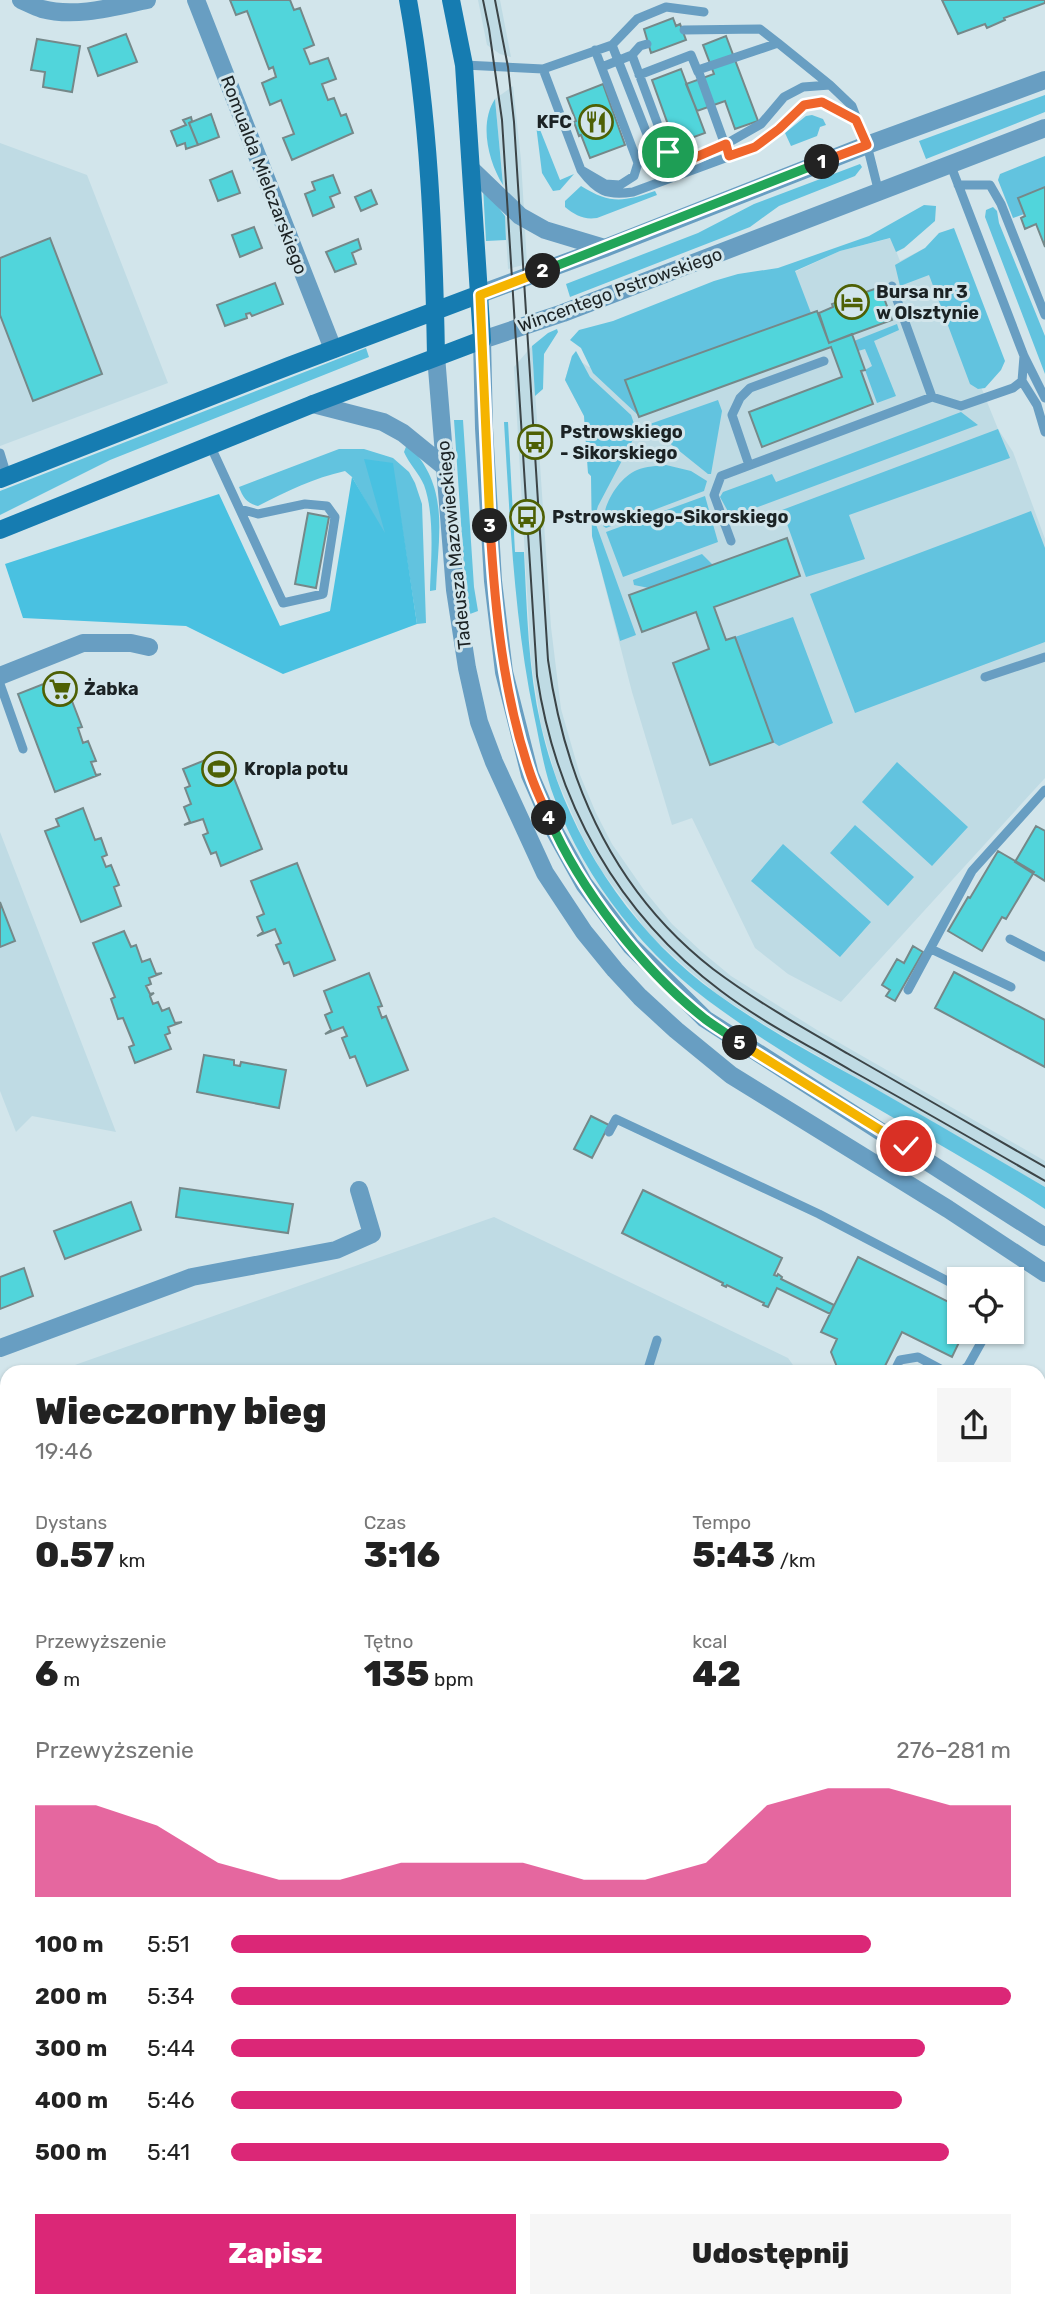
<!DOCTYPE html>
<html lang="pl">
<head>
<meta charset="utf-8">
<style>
  :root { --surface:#fff; --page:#f6f6f6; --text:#222; --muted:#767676; --accent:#db2777 }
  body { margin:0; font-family:Rubik,sans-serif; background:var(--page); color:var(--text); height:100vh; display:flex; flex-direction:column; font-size:26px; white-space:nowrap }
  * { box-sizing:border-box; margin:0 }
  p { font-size:23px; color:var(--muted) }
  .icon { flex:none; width:38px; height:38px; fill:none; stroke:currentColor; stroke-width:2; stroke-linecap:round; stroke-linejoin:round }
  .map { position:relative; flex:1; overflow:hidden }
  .drawer { position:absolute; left:0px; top:1365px; width:1046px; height:943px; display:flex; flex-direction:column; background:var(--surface); border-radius:21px 21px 0 0; box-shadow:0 2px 5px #0004 }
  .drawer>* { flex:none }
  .tools { position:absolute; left:947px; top:1267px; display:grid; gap:14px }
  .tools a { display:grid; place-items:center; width:77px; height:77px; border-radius:0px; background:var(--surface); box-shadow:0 2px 5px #0004; font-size:35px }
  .pin { position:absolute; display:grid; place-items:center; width:60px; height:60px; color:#fff; margin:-30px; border:4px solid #fff; border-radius:50%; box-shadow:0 2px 7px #0007 }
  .km { position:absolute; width:35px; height:35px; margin:-18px; border-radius:50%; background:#222; color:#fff; font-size:19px; line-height:35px; text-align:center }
  .round { display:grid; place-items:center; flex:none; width:74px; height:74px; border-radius:0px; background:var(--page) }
  .headline { display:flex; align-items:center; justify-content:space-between; height:119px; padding:0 35px }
  h1 { font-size:38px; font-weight:800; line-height:52px }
  .figures { display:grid; grid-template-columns:repeat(3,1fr); gap:10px; height:119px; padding:7px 35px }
  .figures div { display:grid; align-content:center }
  .figures b { font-size:35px; font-weight:800 }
  .figures small { font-size:19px; font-weight:400 }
  .figures p { font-size:19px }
  .chart { height:196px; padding:14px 35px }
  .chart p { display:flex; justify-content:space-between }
  .chart svg { width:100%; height:126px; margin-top:7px; fill:var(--accent); opacity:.7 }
  .action { display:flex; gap:14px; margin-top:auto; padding:14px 35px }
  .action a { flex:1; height:80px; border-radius:0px; background:var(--accent); color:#fff; font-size:28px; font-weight:800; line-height:80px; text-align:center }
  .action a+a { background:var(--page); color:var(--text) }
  ul { padding:0 35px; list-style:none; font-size:23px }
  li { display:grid; grid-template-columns:112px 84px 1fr; align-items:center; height:52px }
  li i { height:18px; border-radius:9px; background:var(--accent) }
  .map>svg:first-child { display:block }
  .built { fill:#bfdbe4 }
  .green { fill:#62c3df }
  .forest { fill:#49c1e1 }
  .building { fill:#51d5db; stroke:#758889; stroke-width:2 }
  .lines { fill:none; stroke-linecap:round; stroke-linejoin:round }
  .service { stroke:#689ec2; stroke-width:9 }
  .minor { stroke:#689ec2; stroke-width:18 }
  .tertiary { stroke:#689ec2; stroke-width:18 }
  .secondary { stroke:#167cb1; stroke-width:18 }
  .tram { stroke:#3b4447; stroke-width:2 }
  .split-1-casing { stroke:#fff; stroke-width:14 }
  .split-2-casing { stroke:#fff; stroke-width:14 }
  .split-3-casing { stroke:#fff; stroke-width:14 }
  .split-4-casing { stroke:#fff; stroke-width:14 }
  .split-5-casing { stroke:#fff; stroke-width:14 }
  .split-6-casing { stroke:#fff; stroke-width:14 }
  .split-1 { stroke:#f0652b; stroke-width:9 }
  .split-2 { stroke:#22a559; stroke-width:9 }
  .split-3 { stroke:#f5b400; stroke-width:9 }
  .split-4 { stroke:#f0652b; stroke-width:9 }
  .split-5 { stroke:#22a559; stroke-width:9 }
  .split-6 { stroke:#f5b400; stroke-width:9 }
  .labels { text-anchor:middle; stroke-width:6; stroke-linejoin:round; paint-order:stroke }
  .poi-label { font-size:18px; font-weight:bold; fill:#1b2224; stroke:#d2e5eb; text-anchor:start }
  .street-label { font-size:18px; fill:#1b2224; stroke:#d2e5eb }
</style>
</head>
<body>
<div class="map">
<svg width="1045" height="2307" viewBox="0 0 1045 2307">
  <rect width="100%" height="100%" fill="#d2e5eb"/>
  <path class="built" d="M478 0H500L511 57 500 54 487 45Z
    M513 86 521 160 524 211 503 185 495 99Z
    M0 143 87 175 168 383 0 446Z
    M505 216 525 230 527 264 508 269Z
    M891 238 900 261 925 248 998 429 1013 452 1045 539V778L841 1002 788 974 755 948 692 818 672 825 632 692 592 536 591 476 588 473 584 416 565 380 572 356 589 367 840 251Z
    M532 346 551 627 561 709 580 775 596 813 612 844 644 890 672 924 702 952 731 976 817 1030 1045 1161V1187L765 1025 717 994 686 968 650 935 601 870 581 834 556 777 541 725 531 660 514 367Z
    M0 832 116 1132 32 1116 16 1132 0 1091Z
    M494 1217 788 1358 798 1372H55Z
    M7 1389V2090L0 2092V1391Z
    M227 2301H594V2307H229Z"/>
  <path class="green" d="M1045 95V112L926 159 919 141Z
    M495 99 503 185C488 161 479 123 495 99Z
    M812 115 823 119 826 125 820 127 817 136 791 146 785 133 806 116Z
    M535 117 560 180 574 174 560 190 553 191 542 173Z
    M1045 156V187L1024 214 1013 218 998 180 1000 174Z
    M860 164 862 167 855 176 779 206 750 227 570 297 566 284 698 233 754 204Z
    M581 186C610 204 623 202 655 191L657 195 597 218C583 220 575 215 565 207V201Z
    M483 187 505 216 506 240 486 241Z
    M924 205 936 206 935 221 904 248 896 252 890 238 840 251 795 271 811 313 626 380 638 415 593 373 581 348 570 340 579 330 613 321 714 281 738 274 778 268 869 236Z
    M993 207 997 211 999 223 1045 336V374L985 217 986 210Z
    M954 228 1005 361 1001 370 985 388 978 389 970 384 929 275 900 286 895 265 925 248 939 233Z
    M897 324 899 330 874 341 896 396 877 403 865 370 872 366 865 349 858 351 854 341Z
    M557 329 558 332 544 354 543 389 535 396 532 346 548 333Z
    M366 348 369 357 110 460 0 515V491Z
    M576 351 590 377 631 415 637 432 598 506 594 519 636 635 620 641 592 536 591 476 588 473 584 416 565 380 572 356Z
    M718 400 722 411 711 474H708L647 425Z
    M961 412 978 425 731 517 720 497 723 492 772 474 776 482Z
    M454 420H463L474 587 478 611 470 614 464 567Z
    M504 422H508L515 552H524C527 610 528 669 541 726 565 832 629 931 717 994 763 1027 813 1054 862 1081 923 1116 984 1151 1045 1187V1209C939 1139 824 1084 721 1010 647 958 586 883 554 797 544 771 540 743 534 715 514 618 510 520 504 422Z
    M998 429 1010 458 849 515 865 559 806 577 782 510Z
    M407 444C451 486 438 535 436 590L430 591C431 560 435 515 424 485 419 473 409 464 404 452Z
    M339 449H364L393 458 409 472 415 483 422 504 426 623 417 624 392 463 386 537 352 477 345 471C314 478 287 491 258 506 247 503 243 498 239 487Z
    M666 465 691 471 707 481 704 491 606 528 603 526C602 506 618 478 637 470 646 466 657 466 666 465Z
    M705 496 718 542 623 577 606 532Z
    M1031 511 1045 548V642L855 713 810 594Z
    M702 554 713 565 649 588 634 585 633 580Z
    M793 617 833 723 779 746 773 742 735 637Z
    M897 762 968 827 932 866 862 802Z
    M855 825 914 877 888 906 830 853Z
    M783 844 871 922 840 957 751 881Z
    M594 2301H739L745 2307H594Z"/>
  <path class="forest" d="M364 459 393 463 417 624 283 674 186 626 23 618 5 564 219 494 280 626 330 611 352 477 385 533Z"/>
  <path class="building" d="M230 0H290L294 10 300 8 314 45 304 49 310 64 328 58 336 79 322 84 328 100 334 98 341 116 346 114 353 133 292 160 283 138 294 134 281 100 270 105 262 83 276 77 273 67 269 69 247 11 236 15Z
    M942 0H1045V3L1004 18 1005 20 987 28 985 24 958 34Z
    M673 18 676 26 680 24 686 40 651 53 644 29Z
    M126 34 137 62 98 76 88 48Z
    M726 36 758 121 735 129 725 101 697 111 686 84 714 74 703 45Z
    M37 39 80 46 72 92 43 87 45 72 31 70Z
    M681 69 705 133 675 144 652 80Z
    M603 84 625 145 590 158 581 135 579 136 574 122 576 121 567 98Z
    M211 114 219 137 198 145 189 123Z
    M191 117 192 121 189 123 198 145 186 149 185 143 177 146 171 131 186 125 183 120Z
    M232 171 240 193 218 201 210 180Z
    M333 175 340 193 330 197 334 207 313 216 305 194 315 190 312 182Z
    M1045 187V247L1036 224 1025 229 1021 218 1025 216 1018 198Z
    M371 190 377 204 361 211 355 197Z
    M254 227 262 248 240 257 232 235Z
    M50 238 102 374 33 401 0 315V258Z
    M358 239 361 249 352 253 356 264 335 272 326 252Z
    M275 283 283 304 252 316 250 313 246 314 247 318 225 326 217 305Z
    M880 287 892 320 829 343 819 313 833 307 832 304Z
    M817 311 829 343 852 334 865 370 861 371 873 404 762 447 749 412 842 377 831 347 639 417 625 380Z
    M308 513 329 517 316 588 295 584Z
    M787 538 800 576 714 607 726 640 735 637 773 742 710 765 673 663 709 649 696 612 642 632 629 595Z
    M51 681 54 687 65 683 82 727 78 728 83 743 88 741 96 761 91 762 96 775 101 774 55 792 18 694Z
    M226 758 262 849 221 866 216 852 211 854 203 835 208 833 203 819 184 825 190 822 184 807 191 804 185 788 190 786 183 769 208 759 211 764Z
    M83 808 95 840 101 838 107 855 102 857 106 867 111 865 119 885 114 887 121 906 81 922 45 831 59 826 56 819Z
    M1036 826 1045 831V881L1015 862Z
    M998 851 1034 872 1006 919 1002 917 982 951 948 931 968 897 970 898Z
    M297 863 335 960 294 976 289 962 284 964 276 945 281 943 275 929 257 936 263 932 257 917 264 914 251 881Z
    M0 902 15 941 0 947Z
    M124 931 131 947 136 945 142 962 150 959 156 974 162 973 149 978 151 984 146 986 150 994 154 993 150 996 153 1004 158 1002 162 1011 169 1008 175 1023 182 1022 168 1027 170 1033 165 1035 171 1049 135 1063 129 1047 134 1045 123 1018 118 1019 111 999 115 997 93 943Z
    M913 946 923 952 895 1001 886 996 890 990 882 985 897 959 904 963Z
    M954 972 1045 1020V1067L935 1008Z
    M369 973 382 1006 378 1007 382 1018 386 1016 408 1070 367 1086 355 1056 350 1058 342 1038 347 1036 343 1027 325 1034 331 1030 325 1015 332 1012 324 991Z
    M204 1055 234 1060V1065L240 1066 241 1062 286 1070 279 1108 197 1092Z
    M591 1116 609 1125 592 1158 574 1149Z
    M180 1188 293 1204 288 1233 176 1217Z
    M643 1190 782 1258 774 1275 777 1276 778 1274 782 1277 781 1279 834 1305 830 1314 777 1288 768 1307 763 1305 764 1303 727 1285 726 1287 722 1285 723 1283 622 1233Z
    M131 1202 141 1230 65 1259 54 1231Z
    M858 1257 959 1307V1332H964L952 1357 902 1332 882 1372H839L831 1352 837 1339 821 1332Z
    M24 1268 33 1296 0 1309V1277Z
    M0 1441 7 1447V1502L0 1495Z
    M0 1524 7 1530V1561L0 1569Z
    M1040 1678 1045 1684V1719L1040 1725Z
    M7 1768V1880L0 1873V1775Z
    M1045 1974V2015L1040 2017V1976Z
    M1045 2163V2195L1040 2197V2165Z
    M291 2301H365L367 2307H292Z
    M778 2301H829L824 2307H774Z"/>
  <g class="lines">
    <path class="service" d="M684 30 760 29 778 43
      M647 44 640 46 632 55 668 152 677 160 687 161 726 144 761 124 784 97 803 87 830 85
      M612 45 665 180
      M464 65 543 69 612 45 637 19 666 7 704 12
      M602 67 632 55
      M543 69 581 170 605 184 620 185 634 176 638 163 595 50
      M639 75 691 55 698 72
      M729 156 698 70 778 43 830 85 852 106 867 145 879 193
      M951 166 1024 356 1045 398
      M581 170C597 191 606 196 633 192L755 147 779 129 804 105 822 102 856 120
      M958 185H990L1001 204 1045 315
      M892 286 932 397
      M1022 381 1037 405 1045 432
      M210 445 283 603 323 594 335 517 327 506 305 504 258 514 240 509
      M0 453 7 476
      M749 465 732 415 740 398 750 388 824 361
      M731 541 714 495 721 476 932 397 961 406 1013 388 1022 381 1024 356
      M985 677 1045 657
      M0 684 23 749
      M1010 939 1045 957
      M931 949 1011 987
      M908 990 972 871 1045 790
      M609 1132 616 1119 819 1214 959 1287
      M647 1372 657 1340
      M894 1372 900 1360 918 1357 946 1372
      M960 1372 968 1366 987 1332
      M0 1404H7
      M1040 1461 1045 1467
      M1040 1535 1045 1530
      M1040 1591 1045 1584
      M0 1612 7 1605
      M0 1651 7 1658
      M0 1755 7 1749
      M1040 1808 1045 1806
      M0 1921 7 1914
      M1040 1926 1045 1925
      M7 1992 1 2012 7 2044
      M1040 2039 1045 2037
      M0 2052 7 2051
      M1040 2089 1045 2088"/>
    <path class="minor" d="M21 0C28 3 35 7 42 9 75 18 114 7 147 0
      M196 0 333 349
      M0 676 83 643H131L149 647
      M0 1348 192 1277 336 1250 372 1234 359 1190
      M1040 1737V1738
      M1040 2223 1045 2221
      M65 2307 69 2301
      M892 2307 897 2301"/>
    <path class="tertiary" d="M1045 128 563 313 482 340 484 428 493 581 504 672 530 775 554 830 584 884 631 946 705 1019 1045 1237
      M471 169 520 216 545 230 605 248
      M480 294 605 248 867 145 1045 80
      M436 356 455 590 467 668 479 722 494 762 545 873 584 932 615 970 640 997 676 1030 731 1075 948 1209 1045 1273
      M313 404 383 422 403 433 446 468
      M1040 1877 1045 1875
      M0 2128 7 2126"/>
    <path class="secondary" d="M408 0C429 115 434 240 436 356
      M0 479 289 366 480 294
      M0 530 313 404 482 340 464 65 451 0"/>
    <path class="tram" d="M483 0 489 29 502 120 537 676C556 803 618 914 721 991 762 1022 808 1045 852 1071 917 1107 981 1144 1045 1181
      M495 0 508 67 514 122 548 660C565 781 614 892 713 969 757 1002 805 1029 852 1056 916 1093 981 1130 1045 1167"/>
  </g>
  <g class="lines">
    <g class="split-1-casing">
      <path id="split-1" d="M668 152 677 160 687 161 726 144 729 156 755 147 779 129 804 105 822 102 856 120 867 145 822 162"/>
    </g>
    <g class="split-2-casing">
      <path id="split-2" d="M543 271 822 162"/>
    </g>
    <g class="split-3-casing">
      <path id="split-3" d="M490 526 480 295 543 271"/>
    </g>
    <g class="split-4-casing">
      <path id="split-4" d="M490 526C495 610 503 693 530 773 535 788 542 803 549 818"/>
    </g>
    <g class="split-5-casing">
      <path id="split-5" d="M549 818C580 890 643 970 705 1019 716 1027 729 1035 740 1043"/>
    </g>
    <g class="split-6-casing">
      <path id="split-6" d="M740 1043 906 1146"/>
    </g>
    <use href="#split-1" class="split-1"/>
    <use href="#split-2" class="split-2"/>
    <use href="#split-3" class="split-3"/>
    <use href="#split-4" class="split-4"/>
    <use href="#split-5" class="split-5"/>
    <use href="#split-6" class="split-6"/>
  </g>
  <defs>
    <g id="restaurant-ring" transform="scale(1.75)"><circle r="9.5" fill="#d2e5eb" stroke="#4e6004" stroke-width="1.5"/><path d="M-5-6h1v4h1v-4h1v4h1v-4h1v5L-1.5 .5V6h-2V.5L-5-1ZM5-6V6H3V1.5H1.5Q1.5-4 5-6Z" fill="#4e6004"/></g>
    <g id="hotel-ring" transform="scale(1.75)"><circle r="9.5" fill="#d2e5eb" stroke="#4e6004" stroke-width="1.5"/><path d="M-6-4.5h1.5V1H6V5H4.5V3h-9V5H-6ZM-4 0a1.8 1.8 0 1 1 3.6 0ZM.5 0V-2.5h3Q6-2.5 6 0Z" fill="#4e6004"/></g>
    <g id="bus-ring" transform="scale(1.75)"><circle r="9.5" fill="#d2e5eb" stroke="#4e6004" stroke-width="1.5"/><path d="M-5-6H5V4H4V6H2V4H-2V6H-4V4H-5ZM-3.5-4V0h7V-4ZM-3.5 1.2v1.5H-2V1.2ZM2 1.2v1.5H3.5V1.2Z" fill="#4e6004"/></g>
    <g id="supermarket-ring" transform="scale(1.75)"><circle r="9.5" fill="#d2e5eb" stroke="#4e6004" stroke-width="1.5"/><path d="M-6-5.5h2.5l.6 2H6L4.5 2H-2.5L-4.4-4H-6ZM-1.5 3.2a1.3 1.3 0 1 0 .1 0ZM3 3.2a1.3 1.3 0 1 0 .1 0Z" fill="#4e6004"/></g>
    <g id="stadium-ring" transform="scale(1.75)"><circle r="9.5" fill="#d2e5eb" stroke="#4e6004" stroke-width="1.5"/><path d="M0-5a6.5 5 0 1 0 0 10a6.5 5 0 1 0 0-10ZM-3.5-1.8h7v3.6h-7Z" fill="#4e6004"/></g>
  </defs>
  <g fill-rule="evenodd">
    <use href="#restaurant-ring" x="596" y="122"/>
    <use href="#hotel-ring" x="852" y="302"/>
    <use href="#bus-ring" x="535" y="442"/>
    <use href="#bus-ring" x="527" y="517"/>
    <use href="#supermarket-ring" x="60" y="689"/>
    <use href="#stadium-ring" x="219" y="769"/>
  </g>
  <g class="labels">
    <g class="poi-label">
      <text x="572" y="128" text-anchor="end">KFC</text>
      <text x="876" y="298">Bursa nr 3<tspan x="876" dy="21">w Olsztynie</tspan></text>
      <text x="560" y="438">Pstrowskiego<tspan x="560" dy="21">- Sikorskiego</tspan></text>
      <text x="552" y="523">Pstrowskiego-Sikorskiego</text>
      <text x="84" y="695">Żabka</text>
      <text x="244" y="775">Kropla potu</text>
    </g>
    <g class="street-label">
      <text transform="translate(264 175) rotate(69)" y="6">Romualda Mielczarskiego</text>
      <text transform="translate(620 290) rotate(-20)" y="6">Wincentego Pstrowskiego</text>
      <text transform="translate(454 545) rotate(-96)" y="6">Tadeusza Mazowieckiego</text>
    </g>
  </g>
</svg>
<div class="tools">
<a><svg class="icon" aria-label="locate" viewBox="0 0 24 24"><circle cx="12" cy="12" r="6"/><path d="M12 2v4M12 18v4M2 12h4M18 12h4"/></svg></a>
</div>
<div class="pin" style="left:668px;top:152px;background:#1e9e55"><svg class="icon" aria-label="arrive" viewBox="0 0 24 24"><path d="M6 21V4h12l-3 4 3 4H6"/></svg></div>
<div class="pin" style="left:906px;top:1146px;background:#d93025"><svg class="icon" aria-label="check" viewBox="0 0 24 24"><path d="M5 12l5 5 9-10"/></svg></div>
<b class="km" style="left:822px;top:162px">1</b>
<b class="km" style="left:543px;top:271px">2</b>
<b class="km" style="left:490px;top:526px">3</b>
<b class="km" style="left:549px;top:818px">4</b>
<b class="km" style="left:740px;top:1043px">5</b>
<section class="drawer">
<div class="headline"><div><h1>Wieczorny bieg</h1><p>19:46</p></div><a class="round"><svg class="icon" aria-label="share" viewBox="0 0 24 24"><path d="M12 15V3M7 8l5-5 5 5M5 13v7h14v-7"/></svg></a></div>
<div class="figures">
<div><p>Dystans</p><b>0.57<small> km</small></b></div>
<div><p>Czas</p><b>3:16</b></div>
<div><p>Tempo</p><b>5:43<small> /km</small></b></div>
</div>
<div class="figures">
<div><p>Przewyższenie</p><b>6<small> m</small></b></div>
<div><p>Tętno</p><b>135<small> bpm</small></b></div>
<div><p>kcal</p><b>42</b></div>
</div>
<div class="chart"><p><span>Przewyższenie</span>276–281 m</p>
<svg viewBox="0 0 160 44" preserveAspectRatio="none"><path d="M0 44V12L10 12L20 19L30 32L40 38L50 38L60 32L70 32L80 32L90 38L100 38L110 32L120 12L130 6L140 6L150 12L160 12V44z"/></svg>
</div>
<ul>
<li><b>100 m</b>5:51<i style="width:82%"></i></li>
<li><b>200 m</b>5:34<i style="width:100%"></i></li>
<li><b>300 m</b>5:44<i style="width:89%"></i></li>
<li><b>400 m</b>5:46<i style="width:86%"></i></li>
<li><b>500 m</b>5:41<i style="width:92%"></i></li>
</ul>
<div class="action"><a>Zapisz</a><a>Udostępnij</a></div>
</section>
</div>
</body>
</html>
